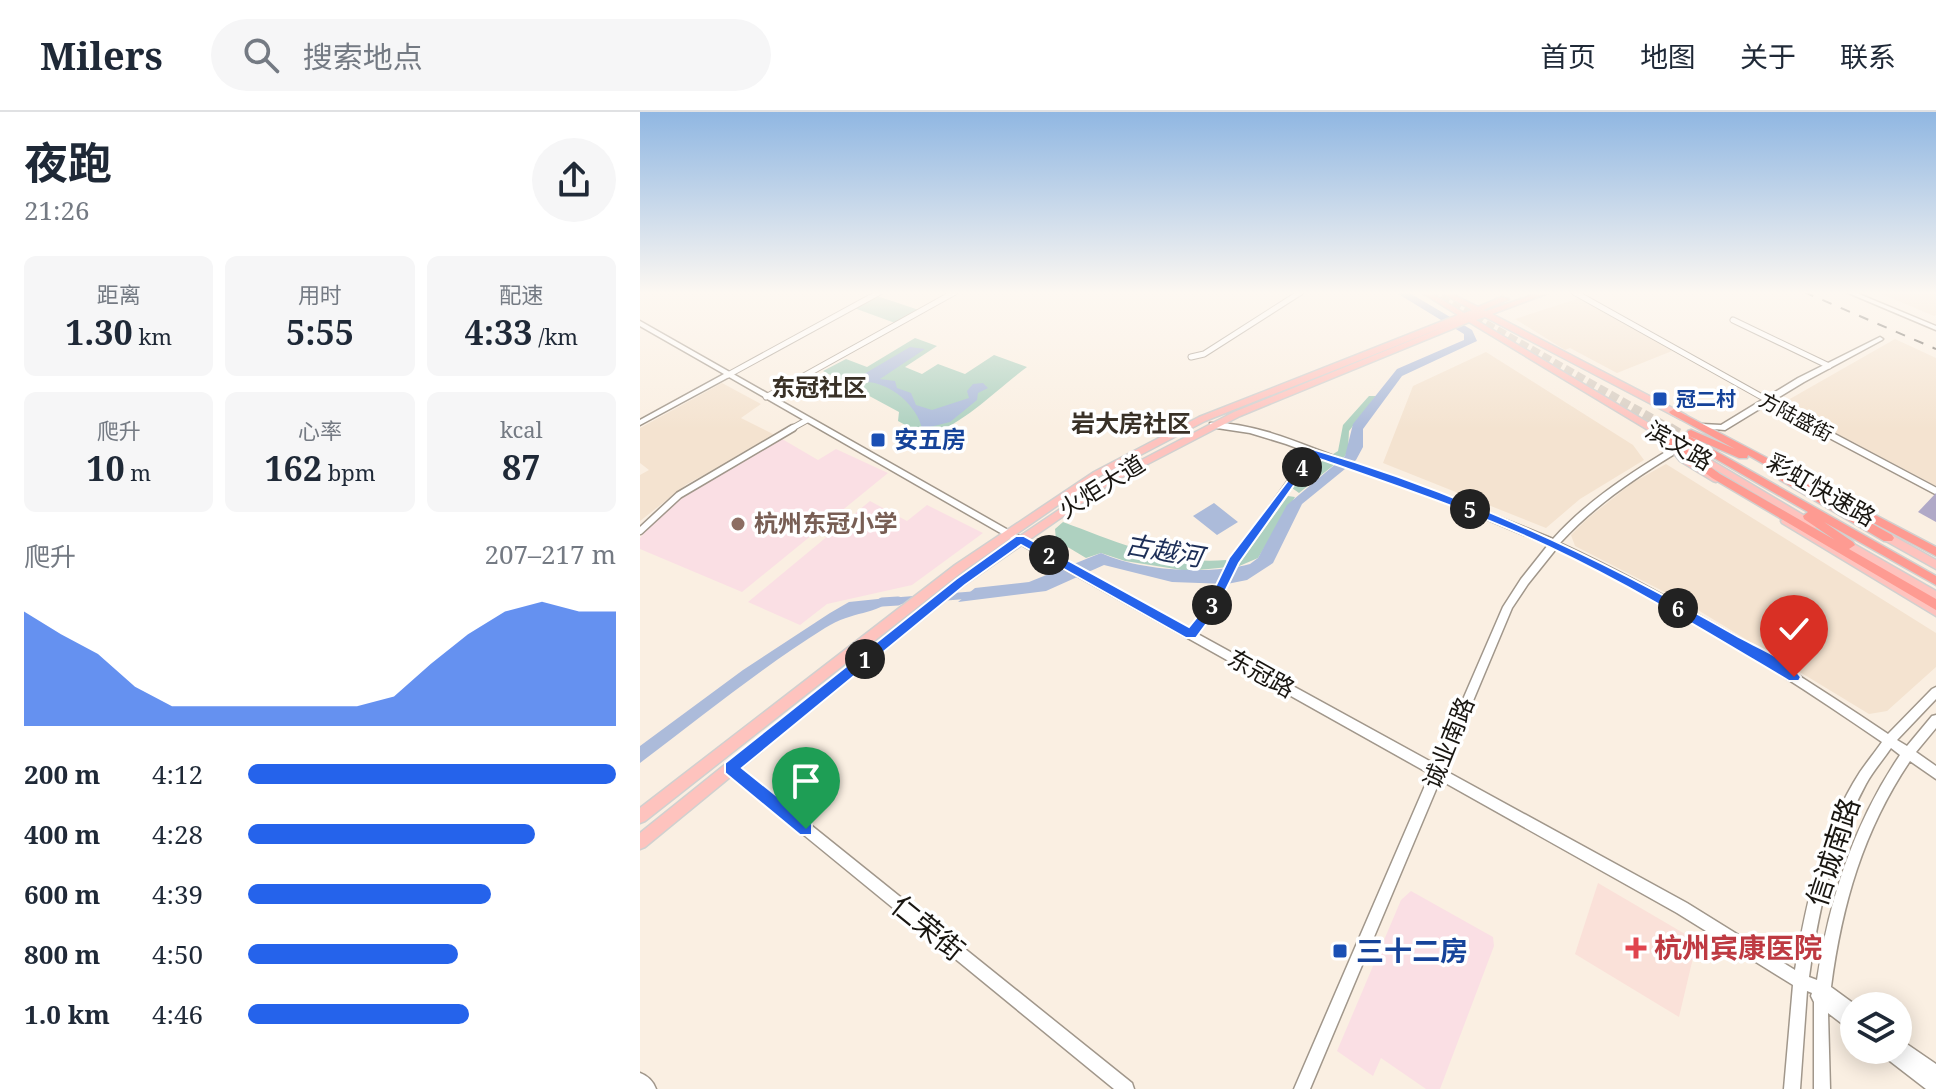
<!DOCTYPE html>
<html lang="zh">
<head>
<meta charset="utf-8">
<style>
  :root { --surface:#fff; --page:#f6f6f7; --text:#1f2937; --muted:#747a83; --line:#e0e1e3; --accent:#2563eb }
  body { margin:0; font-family:"Noto Serif","Noto Sans SC",serif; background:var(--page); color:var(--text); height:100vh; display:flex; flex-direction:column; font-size:30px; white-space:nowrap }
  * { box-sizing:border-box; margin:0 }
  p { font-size:26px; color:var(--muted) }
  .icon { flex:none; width:44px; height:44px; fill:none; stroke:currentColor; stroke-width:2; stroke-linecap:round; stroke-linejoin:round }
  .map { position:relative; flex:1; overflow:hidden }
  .drawer { display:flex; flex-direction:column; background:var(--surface); width:640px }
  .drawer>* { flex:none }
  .tools { position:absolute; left:1200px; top:880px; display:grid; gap:16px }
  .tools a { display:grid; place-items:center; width:72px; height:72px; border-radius:50%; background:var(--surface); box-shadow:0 4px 20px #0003; font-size:40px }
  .pin { position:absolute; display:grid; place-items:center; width:68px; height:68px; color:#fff; margin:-82px -34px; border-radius:50% 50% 50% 0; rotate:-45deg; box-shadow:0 0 8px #0007 }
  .pin .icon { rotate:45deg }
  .km { position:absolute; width:40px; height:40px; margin:-20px; border-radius:50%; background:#222; color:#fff; font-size:22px; line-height:40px; text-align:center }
  .round { display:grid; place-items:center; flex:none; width:84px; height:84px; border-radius:42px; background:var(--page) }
  .summary { display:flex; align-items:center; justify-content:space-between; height:136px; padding:0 24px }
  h1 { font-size:44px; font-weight:700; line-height:60px }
  .stats { display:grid; grid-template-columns:repeat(3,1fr); gap:12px; height:136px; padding:8px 24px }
  .stats div { display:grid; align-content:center; border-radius:12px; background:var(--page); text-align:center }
  .stats b { font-size:34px; font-weight:700 }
  .stats small { font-size:22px; font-weight:400 }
  .stats p { font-size:22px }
  .chart { height:224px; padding:16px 24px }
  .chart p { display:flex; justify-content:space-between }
  .chart svg { width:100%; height:144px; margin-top:8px; fill:var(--accent); opacity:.7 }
  ul { padding:0 24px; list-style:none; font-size:26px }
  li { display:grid; grid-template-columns:128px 96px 1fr; align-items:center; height:60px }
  li i { height:20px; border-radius:10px; background:var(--accent) }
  header { display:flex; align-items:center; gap:48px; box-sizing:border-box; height:112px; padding:0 40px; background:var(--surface); border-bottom:2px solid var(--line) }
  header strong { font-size:38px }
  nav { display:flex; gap:44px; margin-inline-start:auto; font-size:28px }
  .search { width:560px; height:72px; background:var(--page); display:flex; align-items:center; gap:20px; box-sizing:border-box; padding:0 28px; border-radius:44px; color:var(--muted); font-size:30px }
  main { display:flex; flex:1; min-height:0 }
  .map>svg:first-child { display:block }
  .built { fill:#f4e3d0 }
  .education { fill:#fadfe4 }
  .medical { fill:#fae1d9 }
  .green { fill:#aed1c0 }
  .water { fill:#acbbda }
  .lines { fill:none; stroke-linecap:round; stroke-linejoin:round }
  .canal-far1 { stroke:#acbbda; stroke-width:7 }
  .canal { stroke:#acbbda; stroke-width:9 }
  .highway-tunnel-far1 { stroke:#d8cec3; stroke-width:9; stroke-dasharray:9 4; stroke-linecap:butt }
  .highway-tunnel { stroke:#d8cec3; stroke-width:11; stroke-dasharray:11 5; stroke-linecap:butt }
  .street-far2-casing { stroke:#a1978b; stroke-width:7 }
  .street-far1-casing { stroke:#a1978b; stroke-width:9 }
  .street-casing { stroke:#a1978b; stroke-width:11 }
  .secondary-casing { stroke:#a1978b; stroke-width:3 }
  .primary-casing { stroke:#d1d0cf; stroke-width:3 }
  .highway-casing { stroke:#d1d0cf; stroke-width:3 }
  .street-far2 { stroke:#fff; stroke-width:5 }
  .street-far1 { stroke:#fff; stroke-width:6 }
  .street { stroke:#fff; stroke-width:8 }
  .secondary { fill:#fff; fill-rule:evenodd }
  .primary { fill:#fec3be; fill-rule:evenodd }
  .highway { fill:#fe9b92; fill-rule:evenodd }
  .rail { stroke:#49453e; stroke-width:2; stroke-dasharray:10 10; stroke-linecap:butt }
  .wall { fill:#b0a9c7 }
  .route { fill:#2563eb; stroke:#fff; stroke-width:2 }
  .transit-dot { fill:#1a4fb4; stroke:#fff; stroke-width:3 }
  .education-dot { fill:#8d6e63; stroke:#fff; stroke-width:3 }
  .health-dot { fill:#e0444e; stroke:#fff; stroke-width:3 }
  .labels { text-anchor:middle; stroke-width:7; stroke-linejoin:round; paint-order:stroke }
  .far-transit-label { font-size:20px; font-weight:bold; fill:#164399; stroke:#fff; text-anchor:start }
  .far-street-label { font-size:20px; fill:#191611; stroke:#fff }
  .far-quarter-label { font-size:24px; font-weight:bold; fill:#393127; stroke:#fff }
  .transit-label { font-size:24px; font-weight:bold; fill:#164399; stroke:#fff; text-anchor:start }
  .street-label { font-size:24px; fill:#191611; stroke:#fff }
  .education-label { font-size:24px; font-weight:bold; fill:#785e54; stroke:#fff; text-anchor:start }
  .water-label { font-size:26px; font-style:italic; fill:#1c2e57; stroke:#fff }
  .near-street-label { font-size:28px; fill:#191611; stroke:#fff }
  .near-health-label { font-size:28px; font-weight:bold; fill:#be3a42; stroke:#fff; text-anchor:start }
  .near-transit-label { font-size:28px; font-weight:bold; fill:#164399; stroke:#fff; text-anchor:start }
</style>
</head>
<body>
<header>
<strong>Milers</strong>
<div class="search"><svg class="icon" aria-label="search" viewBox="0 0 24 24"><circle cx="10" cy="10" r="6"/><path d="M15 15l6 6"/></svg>搜索地点</div>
<nav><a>首页</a><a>地图</a><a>关于</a><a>联系</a></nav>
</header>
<main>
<section class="drawer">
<div class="summary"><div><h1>夜跑</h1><p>21:26</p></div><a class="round"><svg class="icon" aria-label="share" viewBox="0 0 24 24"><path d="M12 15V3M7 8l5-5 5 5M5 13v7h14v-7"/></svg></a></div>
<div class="stats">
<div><p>距离</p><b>1.30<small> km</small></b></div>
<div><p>用时</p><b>5:55</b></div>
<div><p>配速</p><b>4:33<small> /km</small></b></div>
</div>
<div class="stats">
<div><p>爬升</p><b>10<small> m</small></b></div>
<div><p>心率</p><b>162<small> bpm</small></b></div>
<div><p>kcal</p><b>87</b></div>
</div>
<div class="chart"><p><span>爬升</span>207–217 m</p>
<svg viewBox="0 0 160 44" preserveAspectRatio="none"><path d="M0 44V9L10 16L20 22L30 32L40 38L50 38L60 38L70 38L80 38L90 38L100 35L110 25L120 16L130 9L140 6L150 9L160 9V44z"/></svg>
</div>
<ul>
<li><b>200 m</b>4:12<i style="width:100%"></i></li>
<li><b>400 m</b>4:28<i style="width:78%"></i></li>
<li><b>600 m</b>4:39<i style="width:66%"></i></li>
<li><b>800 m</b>4:50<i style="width:57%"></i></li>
<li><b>1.0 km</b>4:46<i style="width:60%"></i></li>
</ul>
</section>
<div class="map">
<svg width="1296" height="977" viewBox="0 0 1296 977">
  <rect width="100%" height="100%" fill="#faefe2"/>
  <path class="built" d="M1237 180H1296V203L1294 204Z
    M940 186 1000 218 1032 239 977 261 930 236 925 238 875 207Z
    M1255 227 1296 246V374L1141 292Z
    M846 240 993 333 1004 348 940 387 906 416 743 351 773 274Z
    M82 271 121 292 101 306 137 324 47 372 0 409V363L9 358 0 351V316Z
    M1026 352 1296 521V555L1247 599 1229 602 1048 492 935 434 931 423 947 407 992 371Z"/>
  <path class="education" d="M137 324 178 348 196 337 248 361 102 480 0 437V426L24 398Z
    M230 389 267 409 287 393 343 421 272 473 187 492 160 513 108 490Z
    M771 779 853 825 854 834 800 977H786L741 946 733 964 697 939 761 788Z"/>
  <path class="medical" d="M958 771 1057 829 1039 905 935 842Z"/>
  <path class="green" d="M237 184 279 198 255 211 214 196Z
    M275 226 297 234 265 255 282 262 298 252 325 262 354 243 387 255C351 282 330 307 287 325L258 309 259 300 183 259 206 247 227 255Z
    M729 284H736L709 319 708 338 705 344 659 381 652 376 668 358 698 339 703 313Z
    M648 384 655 385 618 446 597 455Z
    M423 410C477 430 527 453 586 448L589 455 548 459 485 449 461 441 446 446 416 428 415 417Z"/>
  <path class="water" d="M755 180H768L832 218 837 229 762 264 723 317V335L716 348 662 392 633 451 607 468 587 472 532 470 464 453 406 479 318 490 335 476 389 470 461 441C500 459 569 463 610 452L618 446 647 393 705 344 713 312 757 257 824 228V222Z
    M270 235 285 237 240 267 255 269 257 276 271 281 276 293 292 298 329 286 327 279 333 272 343 271 348 276 338 281 337 288 310 310 282 317C278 294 249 269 224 270L219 265Z
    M574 391 598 410 577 423 553 404Z
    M257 485C234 504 214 498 185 516 121 556 61 605 0 651V634L103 558 190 501 209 490Z"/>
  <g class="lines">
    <path class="canal-far1" d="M242 490 332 483"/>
    <path class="canal" d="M242 490 258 489"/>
    <path class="highway-tunnel-far1" d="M789 180 1032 318"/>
    <path class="highway-tunnel" d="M1029 316 1044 325"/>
    <g class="street-far2-casing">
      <path id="street-far2" d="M934 180 1181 318
        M1093 208 1189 254
        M551 245 564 242 661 180
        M88 263 240 180
        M126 285 315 180
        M149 318 167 308"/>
    </g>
    <g class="street-far1-casing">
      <path id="street-far1" d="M1177 316 1296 379
        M0 419 39 383 153 316
        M574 491 594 449 672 340"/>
    </g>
    <g class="street-casing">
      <path id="street" d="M551 523 575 489"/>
    </g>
    <g class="secondary-casing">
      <path id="secondary" d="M1206 180H1214L1296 214V218Z
        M0 209 370 419 795 652 863 495 881 467 908 433 815 394 646 332 610 321 570 315V311C614 309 671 336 712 351 779 375 847 399 913 427 945 391 986 364 1027 339H1033V343C992 368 953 395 920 431 1036 485 1143 551 1248 622L1292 577 1296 575V587L1257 628 1267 634 1292 604 1296 603V616L1276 640 1296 654V667L1270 649C1223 719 1202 792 1191 875L1217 894H1214V919L1209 917 1188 901 1190 977H1174V890L1171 884 1172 881 1167 879 1160 977H1144L1153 873 1037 801 800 668 670 977H654L790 662 364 423 89 265 0 313V308L84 262 0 214ZM916 437C1031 491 1137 558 1242 630 1235 640 1227 650 1220 660 1182 719 1166 790 1155 858L1047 791 804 658 872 496 888 472ZM1251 636 1260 643C1214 711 1189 788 1177 868L1169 865C1179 795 1192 735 1226 672 1233 659 1243 648 1251 636Z
        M1240 225 1243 227 1242 228 1164 270 1085 318 1062 316 1058 314 1062 312 1081 313 1158 266Z
        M91 651 95 652 492 971 494 977H474L87 660 85 656 87 652Z
        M1258 926 1296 952V977H1286L1242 943 1239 938H1258Z
        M0 961C8 964 13 969 16 977H0Z"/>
    </g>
    <g class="primary-casing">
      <path id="primary" d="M781 180H789L824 201 832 198 800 180H808L838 195 862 185 869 187 843 198 846 199 902 180H911L852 202 1046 303V307H1040L845 205 836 208 1180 413 1175 416 1171 415 1038 335 1046 345 1081 367 1076 370 1073 369 1040 349 1026 332 1028 330 829 210 600 304 471 371 324 473 5 735 0 737V721L316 467 465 367 594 300 824 207 565 309 460 364 323 459 5 709 0 711V696L315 453 454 360 559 305 818 203Z
        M1146 406 1296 495V504L1142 411 1141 409Z
        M1241 417 1296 448V457L1237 424 1236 421 1237 418Z
        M1200 424 1296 479V488L1196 431 1195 428Z"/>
    </g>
    <g class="highway-casing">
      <path id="highway" d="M1034 297 1296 435V444L1192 389 1252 423 1254 426 1252 429H1244L1140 368 1139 366 1143 363 1108 343 1107 346H1099L1049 324 1296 464V473L1184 410 1213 430 1215 433 1209 437 1296 487V498L1072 366 1021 327V323H1027L1080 362 1195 428 1164 407 1163 404 1168 400 1041 327V323H1047L1048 319 1051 318 1095 337 1031 302 1029 300Z"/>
    </g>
    <use href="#street-far2" class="street-far2"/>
    <use href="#street-far1" class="street-far1"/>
    <use href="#street" class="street"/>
    <use href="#secondary" class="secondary"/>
    <use href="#primary" class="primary"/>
    <use href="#highway" class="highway"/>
    <path class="rail" d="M1164 180 1296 237"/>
  </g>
  <path class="wall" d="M1296 381V410L1278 400Z"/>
  <linearGradient id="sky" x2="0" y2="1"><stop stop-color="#90b7e2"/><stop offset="0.57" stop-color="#fdf8f2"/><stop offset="1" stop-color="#fdf8f2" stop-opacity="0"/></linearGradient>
  <rect width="1296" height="317" fill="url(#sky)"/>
  <path class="route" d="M672 337C821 380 961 446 1095 523 1114 534 1149 547 1161 565L1159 569H1149C1070 522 992 474 909 435 833 399 753 373 674 345L599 451 575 500 556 526H546L381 433 325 473 102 656 172 712V723H160L85 661V651L316 467 376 424H384L549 515 566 494 589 446Z"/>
  <g class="transit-dot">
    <rect x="1012" y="279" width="16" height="16" rx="4"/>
    <rect x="230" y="320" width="16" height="16" rx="4"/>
    <rect x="692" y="831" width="16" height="16" rx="4"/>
  </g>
  <circle class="education-dot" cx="98" cy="412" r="8"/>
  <path class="health-dot" d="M992 824h8v8h8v8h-8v8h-8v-8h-8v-8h8z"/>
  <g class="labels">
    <g class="far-transit-label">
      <text x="1036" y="294">冠二村</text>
    </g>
    <g class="far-street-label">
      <text transform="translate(1156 305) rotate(28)" y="7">方陆盛街</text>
    </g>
    <g class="far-quarter-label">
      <text x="179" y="284">东冠社区</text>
      <text x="491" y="320">岩大房社区</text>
    </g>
    <g class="transit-label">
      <text x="254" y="336">安五房</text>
    </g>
    <g class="street-label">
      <text transform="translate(1039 334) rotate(30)" y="8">滨文路</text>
      <text transform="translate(462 375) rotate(-32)" y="8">火炬大道</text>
      <text transform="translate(1181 378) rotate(30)" y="8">彩虹快速路</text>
      <text transform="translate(621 562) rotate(29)" y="8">东冠路</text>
      <text transform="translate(809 631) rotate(-68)" y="8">诚业南路</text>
    </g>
    <g class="education-label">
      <text x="114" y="420">杭州东冠小学</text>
    </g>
    <g class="water-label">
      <text transform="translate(524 439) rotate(10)" y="9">古越河</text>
    </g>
    <g class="near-street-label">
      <text transform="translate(1193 740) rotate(-72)" y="10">信诚南路</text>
      <text transform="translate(288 816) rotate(39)" y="10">仁荣街</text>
    </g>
    <g class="near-health-label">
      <text x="1014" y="846">杭州宾康医院</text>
    </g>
    <g class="near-transit-label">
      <text x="716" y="849">三十二房</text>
    </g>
  </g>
</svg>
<div class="tools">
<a><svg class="icon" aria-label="layers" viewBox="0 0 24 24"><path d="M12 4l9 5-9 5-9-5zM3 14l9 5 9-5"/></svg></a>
</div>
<div class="pin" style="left:166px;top:717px;background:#1e9e55"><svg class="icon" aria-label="arrive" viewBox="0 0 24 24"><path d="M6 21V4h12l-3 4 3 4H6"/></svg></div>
<div class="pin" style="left:1154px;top:565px;background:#d93025"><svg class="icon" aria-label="check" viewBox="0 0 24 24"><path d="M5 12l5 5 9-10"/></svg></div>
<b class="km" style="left:225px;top:547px">1</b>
<b class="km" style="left:409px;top:443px">2</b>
<b class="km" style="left:572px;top:493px">3</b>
<b class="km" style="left:662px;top:355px">4</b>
<b class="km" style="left:830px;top:397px">5</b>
<b class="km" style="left:1038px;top:496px">6</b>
</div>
</main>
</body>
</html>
